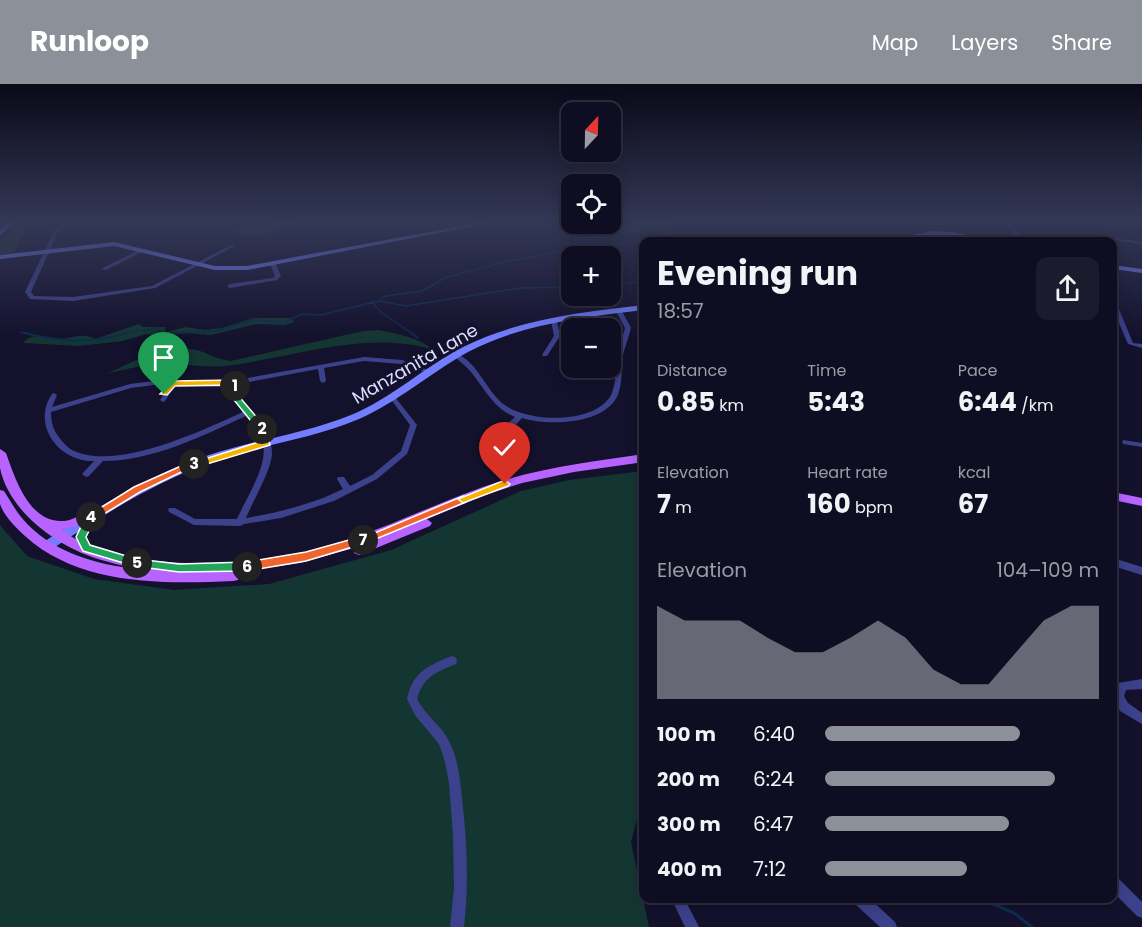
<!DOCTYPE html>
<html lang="en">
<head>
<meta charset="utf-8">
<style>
  :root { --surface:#0e0d21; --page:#1c1b2e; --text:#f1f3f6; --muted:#9b9ca5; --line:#2e2d3f; --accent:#8c9099 }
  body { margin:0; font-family:Poppins,sans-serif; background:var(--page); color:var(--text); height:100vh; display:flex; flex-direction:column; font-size:22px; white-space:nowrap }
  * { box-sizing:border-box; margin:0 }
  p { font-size:20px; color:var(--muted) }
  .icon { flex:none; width:33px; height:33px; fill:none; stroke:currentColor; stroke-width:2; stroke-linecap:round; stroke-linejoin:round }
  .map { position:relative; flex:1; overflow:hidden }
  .panel { position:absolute; left:639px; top:153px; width:478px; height:666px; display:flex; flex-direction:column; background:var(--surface); border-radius:12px; box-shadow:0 3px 15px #0003,0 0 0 2px var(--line) }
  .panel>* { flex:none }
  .needle { width:39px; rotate:22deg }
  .buttons { position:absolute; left:561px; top:18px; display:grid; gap:12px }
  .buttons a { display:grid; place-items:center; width:60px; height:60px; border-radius:12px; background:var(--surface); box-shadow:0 3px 15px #0003,0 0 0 2px var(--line); font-size:30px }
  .pin { position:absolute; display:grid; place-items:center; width:51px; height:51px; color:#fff; margin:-62px -26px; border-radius:50% 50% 50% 0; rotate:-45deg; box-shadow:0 0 6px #0007 }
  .pin .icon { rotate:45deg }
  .km { position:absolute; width:30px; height:30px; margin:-15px; border-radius:50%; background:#222; color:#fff; font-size:16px; line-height:30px; text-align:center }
  .round { display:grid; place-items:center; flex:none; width:63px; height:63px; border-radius:12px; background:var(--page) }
  .overview { display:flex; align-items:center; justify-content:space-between; height:102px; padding:0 18px }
  h1 { font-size:33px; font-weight:700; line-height:45px }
  .metrics { display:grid; grid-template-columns:repeat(3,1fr); gap:9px; height:102px; padding:6px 18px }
  .metrics div { display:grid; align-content:center }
  .metrics b { font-size:26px; font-weight:700 }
  .metrics small { font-size:16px; font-weight:400 }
  .metrics p { font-size:16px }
  .chart { height:168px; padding:12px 18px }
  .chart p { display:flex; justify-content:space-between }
  .chart svg { width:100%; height:108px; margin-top:6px; fill:var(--accent); opacity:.7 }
  ul { padding:0 18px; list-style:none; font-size:20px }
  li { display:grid; grid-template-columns:96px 72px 1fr; align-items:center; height:45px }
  li i { height:15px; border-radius:8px; background:var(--accent) }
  header { display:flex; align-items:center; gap:36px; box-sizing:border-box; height:84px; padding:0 30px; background:var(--accent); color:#fff }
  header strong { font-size:28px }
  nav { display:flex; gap:33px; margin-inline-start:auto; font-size:21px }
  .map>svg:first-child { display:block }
  .green { fill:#143632 }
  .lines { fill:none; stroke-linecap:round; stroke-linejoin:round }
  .stream-far2 { stroke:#0d2c4f; stroke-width:1.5 }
  .stream-far1 { stroke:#0d2c4f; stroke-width:2 }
  .stream { stroke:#0d2c4f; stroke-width:3 }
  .street { fill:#3c418b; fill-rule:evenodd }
  .secondary { fill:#737dff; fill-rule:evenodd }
  .primary { fill:#b663ff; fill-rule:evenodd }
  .split-1 { fill:#f5b400; stroke:#fff; stroke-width:1.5 }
  .split-2 { fill:#22a559; stroke:#fff; stroke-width:1.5 }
  .split-3 { fill:#f5b400; stroke:#fff; stroke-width:1.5 }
  .split-4 { fill:#f0652b; stroke:#fff; stroke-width:1.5 }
  .split-5 { fill:#22a559; stroke:#fff; stroke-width:1.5 }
  .split-6 { fill:#22a559; stroke:#fff; stroke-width:1.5 }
  .split-7 { fill:#f0652b; stroke:#fff; stroke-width:1.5 }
  .split-8 { fill:#f0652b; stroke:#fff; stroke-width:1.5 }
  .split-9 { fill:#f5b400; stroke:#fff; stroke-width:1.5 }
  .labels { text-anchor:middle; stroke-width:6; stroke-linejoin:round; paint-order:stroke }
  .street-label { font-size:18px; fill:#dddcff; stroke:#13112c }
</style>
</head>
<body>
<header>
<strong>Runloop</strong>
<nav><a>Map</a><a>Layers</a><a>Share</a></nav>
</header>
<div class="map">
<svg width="1142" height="843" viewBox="0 0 1142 843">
  <rect width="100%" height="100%" fill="#13112c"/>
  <path class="green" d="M17 137H21L12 146 29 140 14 169 0 170V157Z
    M279 137H302L261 152 240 151 236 146Z
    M611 137H671L674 143 657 148 596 153 579 140H610Z
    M254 234H290L294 238 285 241 256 240 211 251 185 249 162 253 146 250 123 257 79 262 23 259C34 247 43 254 56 255 70 256 82 247 95 255L139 240 143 243H166L165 248 186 243 204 246 222 244Z
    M379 246C399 250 417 253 434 266 365 245 294 274 225 282 207 284 188 280 170 280 149 280 128 284 107 290 134 277 165 260 196 266 209 269 217 276 231 277L363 247Z
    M643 387 644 709 631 758 649 843H0V441L27 472 94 495 174 506 269 500 391 466 521 407 569 396Z"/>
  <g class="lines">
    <path class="stream-far2" d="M610 200 644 198
      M572 203 520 204 406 222 379 217 385 212 422 207 447 193 509 177 580 164 650 156 688 142 717 137
      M372 218 382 229 413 250
      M21 248 30 250
      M121 250 156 244 159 245V250L216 247 253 236 285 238 302 230 321 231 378 217"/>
    <path class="stream-far1" d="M24 249C57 257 93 261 125 249
      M159 249H168
      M411 249 418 254"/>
    <path class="stream" d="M979 814 1014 829 1032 843"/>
    <path class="street" d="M66 137H70L58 148 31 208 34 212 73 213 152 202 231 161 235 162 155 204 73 217 30 215 25 208 54 147Z
      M205 137H209V141H205Z
      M1004 137H1008L1018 149V158H1014V149Z
      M1133 137 1142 138V140L1133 138Z
      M1092 151 1142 158V160L1094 153H1092Z
      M141 165 146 166 106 186 101 185Z
      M273 178 276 180 281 192 277 196 230 204 227 202 230 200 273 194 275 192 270 180Z
      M1113 216 1116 218 1133 259 1142 260V264L1128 260 1113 225Z
      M619 225 622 227 631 244C629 253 625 262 623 271 621 285 623 300 617 313 602 341 548 342 522 334L511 346H505L504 344 505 342 515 333C493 324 485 305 471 288 465 281 459 277 453 271L456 269C478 279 485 304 502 319 525 339 595 341 611 311 617 299 615 283 617 270 619 261 623 253 625 244L616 227Z
      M554 235 557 237 560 252 547 272H543L542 271 554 252 551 237Z
      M364 273 402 276 433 288 432 289H428L401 280 364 277 324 284 326 297 323 299 320 297 318 285 238 300C239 315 248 325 256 335 264 345 272 356 272 369 272 385 253 417 246 434 280 428 313 420 343 405L337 395 338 393H344L350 402 372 391 401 367 410 341 390 314 391 313H395L417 341 407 370 377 395 334 417 281 434 244 440 240 442 194 441 169 428 168 426 169 424H175L195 435H237C246 414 268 382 263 360 260 349 253 340 246 332 202 352 153 377 103 377L89 392 86 393 82 390 94 377C59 378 31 341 52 310L54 309 57 311 52 323 130 300 154 297 220 299ZM154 301H169L160 316 163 318 165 317 175 302 220 303 232 301C232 312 236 319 243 328 201 347 116 388 72 366 68 364 65 360 62 357 54 348 51 340 51 328L131 304Z
      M1123 356 1142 359V363L1123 360 1122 358Z
      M1113 474 1142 483V491L1113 482Z
      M452 572 456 574 457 577 456 580C436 588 423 593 417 615 426 632 442 642 450 659 458 676 460 695 462 714 467 756 469 800 464 843H450L454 804 453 752 449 699 445 678 439 660 415 631 407 615C413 588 427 582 452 572Z
      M1142 595V605L1126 606 1124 612 1128 619 1142 629V640L1120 627 1113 614 1118 599Z
      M1113 792 1118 794 1142 818V834L1137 832 1113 808Z
      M671 814H684L699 843H685Z
      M853 814H869L895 838 897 843H880L854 819Z"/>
    <path class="secondary" d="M488 137H500L247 186H215L114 162 0 175V171L114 158 215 182H247Z
      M932 147 955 148 991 158C972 158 954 151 935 151 922 151 911 158 898 158L908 152Z
      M1113 181 1142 185V189L1113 185Z
      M644 221V226C584 233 521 240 468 268 430 289 398 318 359 335 313 355 262 360 215 377 156 397 103 431 52 465H42L41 462 42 459C95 425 147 392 206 372 254 356 304 350 351 331 392 314 424 283 463 263 519 235 583 228 644 221Z"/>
    <path class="primary" d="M10 137H16L0 152V146Z
      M0 365 6 369C15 394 29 439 63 437 73 437 83 427 94 430L96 433 94 436 62 446C88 466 124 474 156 477 221 484 290 476 353 454 403 437 450 413 501 397 547 383 596 377 644 370V378L574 388 522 399 488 410 427 435 432 439 430 442 359 471 354 469V464L300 479 237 488 240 492 238 496 233 497C164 500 80 502 25 452 16 444 4 432 0 420 0 416 0 410 0 406L4 407C10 416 15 426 22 434 50 468 97 481 138 485 125 482 111 479 98 475 57 462 9 428 0 384 0 378 0 371 0 365Z
      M1113 408 1142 414V422L1113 416Z"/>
  </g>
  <linearGradient id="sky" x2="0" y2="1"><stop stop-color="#0a0918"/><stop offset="0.54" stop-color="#333856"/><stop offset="1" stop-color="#333856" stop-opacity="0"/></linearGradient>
  <rect width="1142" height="255" fill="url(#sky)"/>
  <path class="split-1" d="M235 296 239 299 235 304 231 301 175 302 167 311 160 310 172 297Z"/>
  <path class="split-2" d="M232 300H238L242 316 265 343V347H259L234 316Z"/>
  <path class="split-3" d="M262 342 266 345 270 361 194 384 189 380 262 357 258 345Z"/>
  <path class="split-4" d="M190 378 198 380 140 408 94 436 86 433 134 403Z"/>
  <path class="split-5" d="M91 429 96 433 86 453 90 461 140 476V482L137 483 83 467 76 453 87 430Z"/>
  <path class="split-6" d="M137 475 179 480 247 478 253 483 247 487 179 488 133 482V476Z"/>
  <path class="split-7" d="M363 452 368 456 366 459 306 477 247 487 242 483 247 478 306 468Z"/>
  <path class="split-8" d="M463 412 466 413V418L366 459H359L358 456Z"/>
  <path class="split-9" d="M505 396 510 400 508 402 463 419 458 415Z"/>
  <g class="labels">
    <g class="street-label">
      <text transform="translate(415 280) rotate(-30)" y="6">Manzanita Lane</text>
    </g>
  </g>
</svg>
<div class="buttons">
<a><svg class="needle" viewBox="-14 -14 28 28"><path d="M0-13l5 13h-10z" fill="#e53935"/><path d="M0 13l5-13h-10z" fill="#9b9ca5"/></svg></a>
<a><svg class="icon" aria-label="locate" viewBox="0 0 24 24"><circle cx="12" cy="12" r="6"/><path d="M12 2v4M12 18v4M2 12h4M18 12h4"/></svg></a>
<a>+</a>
<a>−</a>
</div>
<div class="pin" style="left:164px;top:310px;background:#1e9e55"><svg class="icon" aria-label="arrive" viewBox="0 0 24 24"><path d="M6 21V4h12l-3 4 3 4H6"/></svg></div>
<div class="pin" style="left:505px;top:400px;background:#d93025"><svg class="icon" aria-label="check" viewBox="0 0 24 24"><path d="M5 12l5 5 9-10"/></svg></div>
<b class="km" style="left:235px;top:302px">1</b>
<b class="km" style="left:262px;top:345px">2</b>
<b class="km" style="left:194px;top:380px">3</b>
<b class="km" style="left:91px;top:433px">4</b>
<b class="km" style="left:137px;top:479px">5</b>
<b class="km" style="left:247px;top:483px">6</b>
<b class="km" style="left:363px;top:456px">7</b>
<section class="panel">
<div class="overview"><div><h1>Evening run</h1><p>18:57</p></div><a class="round"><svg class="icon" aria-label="share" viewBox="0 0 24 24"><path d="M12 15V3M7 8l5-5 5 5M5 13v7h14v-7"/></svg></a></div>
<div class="metrics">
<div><p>Distance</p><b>0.85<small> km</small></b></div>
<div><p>Time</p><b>5:43</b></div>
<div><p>Pace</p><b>6:44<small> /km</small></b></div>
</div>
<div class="metrics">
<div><p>Elevation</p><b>7<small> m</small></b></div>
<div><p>Heart rate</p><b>160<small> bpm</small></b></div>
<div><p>kcal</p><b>67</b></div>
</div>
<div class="chart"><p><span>Elevation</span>104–109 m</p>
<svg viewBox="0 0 160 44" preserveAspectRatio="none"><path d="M0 44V6L10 12L20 12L30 12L40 19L50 25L60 25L70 19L80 12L90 19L100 32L110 38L120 38L130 25L140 12L150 6L160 6V44z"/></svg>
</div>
<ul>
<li><b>100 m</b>6:40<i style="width:71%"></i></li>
<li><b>200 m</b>6:24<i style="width:84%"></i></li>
<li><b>300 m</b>6:47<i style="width:67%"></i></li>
<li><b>400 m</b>7:12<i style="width:52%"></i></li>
</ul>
</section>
</div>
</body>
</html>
